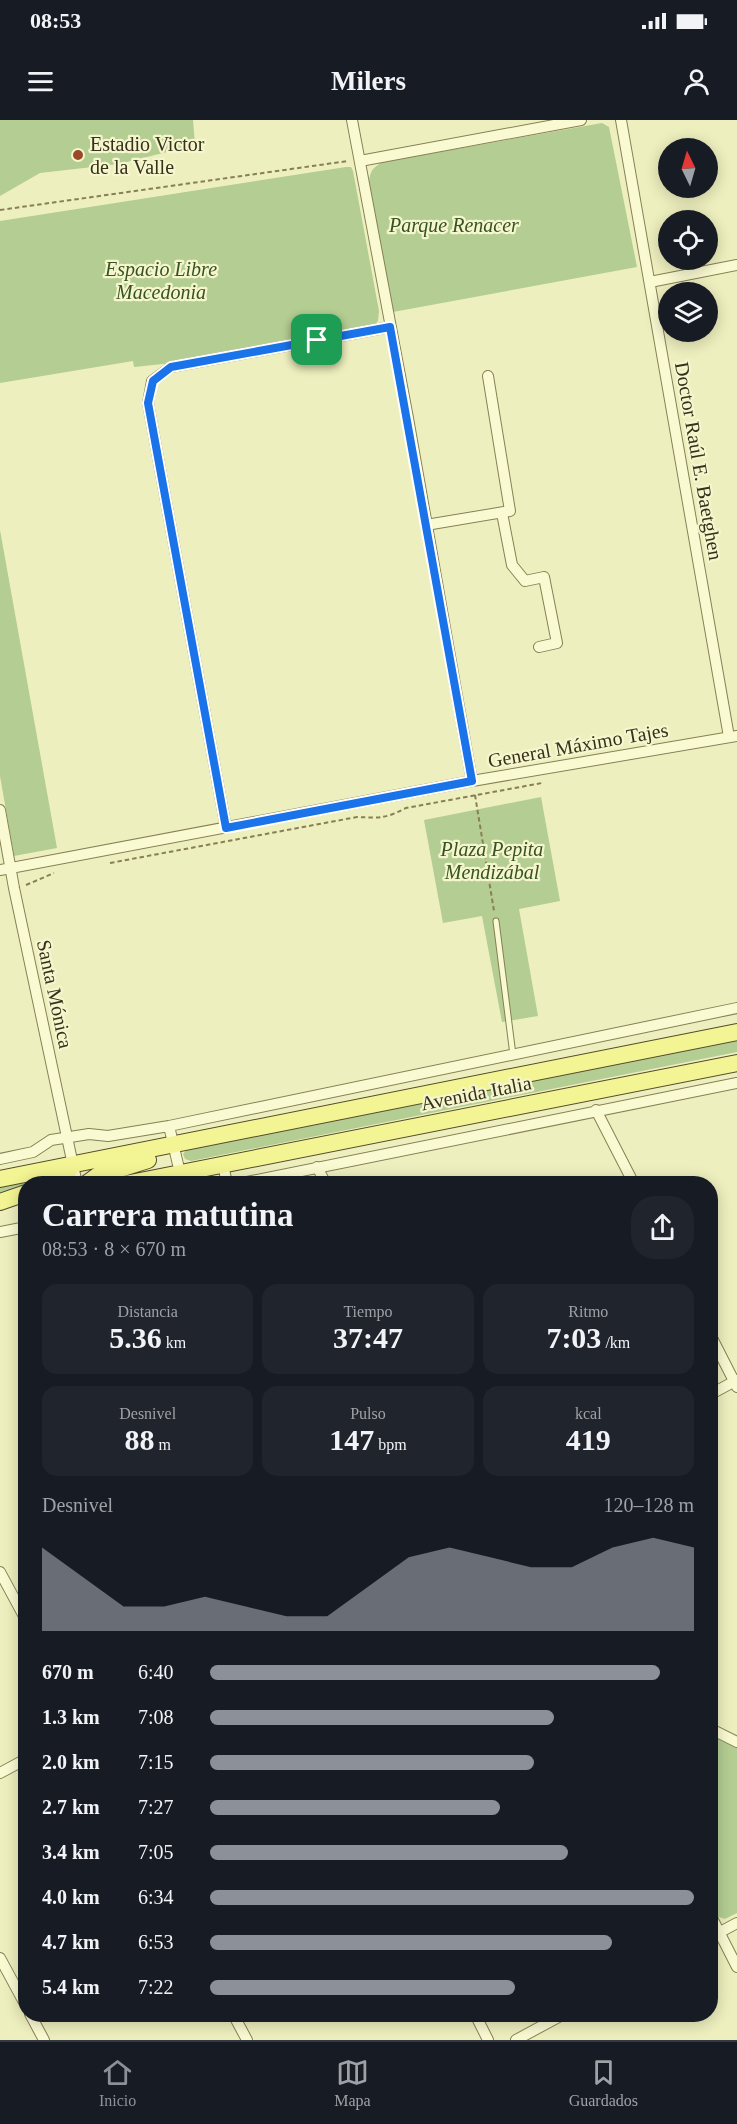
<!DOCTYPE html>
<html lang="es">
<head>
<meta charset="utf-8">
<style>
  :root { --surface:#171b24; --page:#20242c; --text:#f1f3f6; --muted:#9ea1a6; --line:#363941; --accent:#8c9099 }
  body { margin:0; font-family:"Times New Roman",serif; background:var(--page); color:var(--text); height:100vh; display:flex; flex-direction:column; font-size:22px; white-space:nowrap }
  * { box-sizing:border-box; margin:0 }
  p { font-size:20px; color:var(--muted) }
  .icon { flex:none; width:33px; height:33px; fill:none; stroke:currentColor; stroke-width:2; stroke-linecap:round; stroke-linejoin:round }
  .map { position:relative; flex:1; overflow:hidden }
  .sheet { position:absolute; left:18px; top:1056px; width:700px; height:846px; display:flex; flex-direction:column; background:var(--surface); border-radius:24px; box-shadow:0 3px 15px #0003 }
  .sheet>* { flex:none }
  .needle { width:39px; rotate:355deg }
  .fabs { position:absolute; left:658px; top:18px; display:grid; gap:12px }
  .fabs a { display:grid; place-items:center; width:60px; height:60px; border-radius:50%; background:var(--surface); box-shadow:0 3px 15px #0003; font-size:30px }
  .pin { position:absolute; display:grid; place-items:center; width:51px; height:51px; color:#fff; margin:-26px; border-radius:12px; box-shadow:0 3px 9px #0006 }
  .round { display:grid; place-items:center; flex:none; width:63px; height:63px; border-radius:24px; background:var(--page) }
  .head { display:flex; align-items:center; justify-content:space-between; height:102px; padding:0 24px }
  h1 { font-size:33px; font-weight:700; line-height:45px }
  .stats { display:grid; grid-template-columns:repeat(3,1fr); gap:9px; height:102px; padding:6px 24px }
  .stats div { display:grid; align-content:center; border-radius:15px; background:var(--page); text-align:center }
  .stats b { font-size:30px; font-weight:700 }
  .stats small { font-size:16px; font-weight:400 }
  .stats p { font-size:16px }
  .chart { height:168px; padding:12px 24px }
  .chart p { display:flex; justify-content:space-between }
  .chart svg { width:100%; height:108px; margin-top:6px; fill:var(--accent); opacity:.7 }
  ul { padding:0 24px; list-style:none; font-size:20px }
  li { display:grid; grid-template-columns:96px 72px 1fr; align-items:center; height:45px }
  li i { height:15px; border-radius:8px; background:var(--accent) }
  .status { display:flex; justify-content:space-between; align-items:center; height:42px; padding:0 30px; background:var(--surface); direction:ltr }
  .status svg { height:16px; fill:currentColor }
  header { display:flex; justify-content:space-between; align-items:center; height:78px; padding:0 24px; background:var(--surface); font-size:27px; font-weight:700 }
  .menu { display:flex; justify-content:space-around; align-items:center; height:84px; border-top:2px solid var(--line); background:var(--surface); font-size:16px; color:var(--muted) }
  .menu a { display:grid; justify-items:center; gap:3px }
  .menu .active { color:var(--accent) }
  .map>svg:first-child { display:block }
  .green { fill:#b3cd92 }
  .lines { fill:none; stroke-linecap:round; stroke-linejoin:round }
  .service-casing { stroke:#878056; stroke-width:7 }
  .minor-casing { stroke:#878056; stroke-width:12 }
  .primary-casing { stroke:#554c2b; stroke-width:18 }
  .path { stroke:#878056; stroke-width:2; stroke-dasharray:4.5 3; stroke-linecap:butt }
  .service { stroke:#f9fad1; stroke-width:5 }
  .minor { stroke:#f9fad1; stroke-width:10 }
  .primary { stroke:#f3f493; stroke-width:16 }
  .route-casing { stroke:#fff; stroke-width:12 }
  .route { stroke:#1a73e8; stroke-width:8 }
  .poi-dot { fill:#984925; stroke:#f5f6cd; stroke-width:2 }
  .labels { text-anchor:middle; stroke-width:4.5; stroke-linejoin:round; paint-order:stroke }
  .poi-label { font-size:20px; fill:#36311b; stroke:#f5f6cd; text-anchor:start }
  .park-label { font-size:20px; font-style:italic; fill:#375321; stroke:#f5f6cd }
  .street-label { font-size:20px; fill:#36311b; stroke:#f5f6cd }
</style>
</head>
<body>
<div class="status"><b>08:53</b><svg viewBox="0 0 49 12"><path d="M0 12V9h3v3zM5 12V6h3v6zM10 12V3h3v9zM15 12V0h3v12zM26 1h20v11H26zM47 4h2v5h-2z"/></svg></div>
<header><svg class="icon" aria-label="menu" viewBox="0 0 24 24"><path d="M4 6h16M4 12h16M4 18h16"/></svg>Milers<svg class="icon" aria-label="person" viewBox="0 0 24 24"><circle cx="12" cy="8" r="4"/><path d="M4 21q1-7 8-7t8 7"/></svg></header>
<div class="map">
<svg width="737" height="1920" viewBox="0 0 737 1920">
  <rect width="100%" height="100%" fill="#eeefbe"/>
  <path class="green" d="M0 0H193L195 25 119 44 40 53 0 76Z
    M602 3 609 7 637 147 393 192 369 62C370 51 373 47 383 42Z
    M346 47H351L353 51 379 191 378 201 374 206 172 243 134 247 133 241 0 263V101Z
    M0 410 57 728 14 736 0 656Z
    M541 677 560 781 519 789 538 896 502 902 482 796 443 803 424 700Z
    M737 919V932L191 1041 185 1039 183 1034 187 1029Z
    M54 1056 36 1063 26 1064 25 1065 0 1073V1066Z
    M711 1613 737 1627V1793L725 1799 716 1796 711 1788Z"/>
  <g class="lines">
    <g class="service-casing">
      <path id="service" d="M496 801 513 935"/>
    </g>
    <g class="minor-casing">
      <path id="minor" d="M352 0 408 298 472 661
        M621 0 729 617
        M360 41 581 0
        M650 162 737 145
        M502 393 512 445 525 461 544 457 557 523 539 527
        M426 405 510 391 488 256
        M0 690 14 768 77 1064
        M226 708 148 283 152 261 171 247 390 207
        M0 750 472 661 737 616
        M596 990 634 1064
        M169 1006 180 1053
        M0 1039 33 1032 51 1020 89 1014 108 1016 169 1006 737 888
        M223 1044 227 1064
        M317 1047 326 1064
        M237 1064 737 963
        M0 1112 26 1107
        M711 1216 737 1267
        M711 1274 737 1260
        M0 1452 26 1500
        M711 1609 737 1622
        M0 1653 26 1639
        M711 1796 737 1847
        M711 1817 737 1803
        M0 1838 26 1886
        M30 1894 44 1920
        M233 1894 247 1920
        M475 1894 488 1920
        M516 1920 564 1894"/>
    </g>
    <g class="primary-casing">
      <path id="primary" d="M0 1059 737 912
        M50 1064 65 1056 72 1046
        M86 1064 97 1056 148 1040
        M125 1064 737 943
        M0 1082 26 1073"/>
    </g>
    <path class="path" d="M0 90 348 41
      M475 675 494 791
      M110 743 357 697C381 698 384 699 406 688L542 663
      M26 765 54 753"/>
    <use href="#service" class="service"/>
    <use href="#minor" class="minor"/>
    <use href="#primary" class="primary"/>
  </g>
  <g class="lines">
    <g class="route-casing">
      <path id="route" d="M390 207 472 661 226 708 148 283 153 261 171 247Z"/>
    </g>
    <use href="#route" class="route"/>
  </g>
  <circle class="poi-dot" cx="78" cy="35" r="6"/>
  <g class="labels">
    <g class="poi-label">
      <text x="90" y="31">Estadio Victor<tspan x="90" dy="23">de la Valle</tspan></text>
    </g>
    <g class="park-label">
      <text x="454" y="112">Parque Renacer</text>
      <text x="161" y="156">Espacio Libre<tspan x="161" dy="23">Macedonia</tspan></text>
      <text x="492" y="736">Plaza Pepita<tspan x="492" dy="23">Mendizábal</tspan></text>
    </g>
    <g class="street-label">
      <text transform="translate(699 341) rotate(80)" y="7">Doctor Raúl E. Baetghen</text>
      <text transform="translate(578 625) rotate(-10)" y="7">General Máximo Tajes</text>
      <text transform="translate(55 874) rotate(78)" y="7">Santa Mónica</text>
      <text transform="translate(476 973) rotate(-11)" y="7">Avenida Italia</text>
    </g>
  </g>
</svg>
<div class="fabs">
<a><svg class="needle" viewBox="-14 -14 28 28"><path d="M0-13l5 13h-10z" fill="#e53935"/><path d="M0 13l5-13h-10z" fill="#9ea1a6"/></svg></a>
<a><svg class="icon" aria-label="locate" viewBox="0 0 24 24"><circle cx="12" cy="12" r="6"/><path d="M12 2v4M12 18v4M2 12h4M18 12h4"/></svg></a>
<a><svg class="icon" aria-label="layers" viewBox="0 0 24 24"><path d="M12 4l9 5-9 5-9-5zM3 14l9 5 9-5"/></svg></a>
</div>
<div class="pin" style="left:317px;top:220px;background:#1e9e55"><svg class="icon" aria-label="arrive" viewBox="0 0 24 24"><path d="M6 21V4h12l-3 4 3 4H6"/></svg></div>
<section class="sheet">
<div class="head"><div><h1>Carrera matutina</h1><p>08:53 · 8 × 670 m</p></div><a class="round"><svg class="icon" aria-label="share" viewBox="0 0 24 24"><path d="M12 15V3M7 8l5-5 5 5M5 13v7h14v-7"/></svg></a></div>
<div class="stats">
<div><p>Distancia</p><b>5.36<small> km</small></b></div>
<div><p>Tiempo</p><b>37:47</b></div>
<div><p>Ritmo</p><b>7:03<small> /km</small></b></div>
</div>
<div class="stats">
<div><p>Desnivel</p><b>88<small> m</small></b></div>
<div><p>Pulso</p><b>147<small> bpm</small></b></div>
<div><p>kcal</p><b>419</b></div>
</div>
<div class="chart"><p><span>Desnivel</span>120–128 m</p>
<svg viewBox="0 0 160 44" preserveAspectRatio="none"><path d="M0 44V10L10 22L20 34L30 34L40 30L50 34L60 38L70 38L80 26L90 14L100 10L110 14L120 18L130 18L140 10L150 6L160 10V44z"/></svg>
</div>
<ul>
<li><b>670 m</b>6:40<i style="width:93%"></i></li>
<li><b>1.3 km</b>7:08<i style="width:71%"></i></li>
<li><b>2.0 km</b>7:15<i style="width:67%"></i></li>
<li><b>2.7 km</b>7:27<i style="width:60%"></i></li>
<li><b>3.4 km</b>7:05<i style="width:74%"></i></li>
<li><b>4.0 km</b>6:34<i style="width:100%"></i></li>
<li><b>4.7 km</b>6:53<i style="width:83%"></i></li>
<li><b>5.4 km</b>7:22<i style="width:63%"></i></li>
</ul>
</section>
</div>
<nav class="menu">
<a class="active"><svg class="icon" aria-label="home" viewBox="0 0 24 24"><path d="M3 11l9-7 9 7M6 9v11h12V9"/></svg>Inicio</a>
<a><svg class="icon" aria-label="map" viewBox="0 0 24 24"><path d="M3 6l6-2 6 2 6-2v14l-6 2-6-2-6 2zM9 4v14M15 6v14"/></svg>Mapa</a>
<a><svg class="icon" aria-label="saved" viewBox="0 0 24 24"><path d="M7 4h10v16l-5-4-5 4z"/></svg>Guardados</a>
</nav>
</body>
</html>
